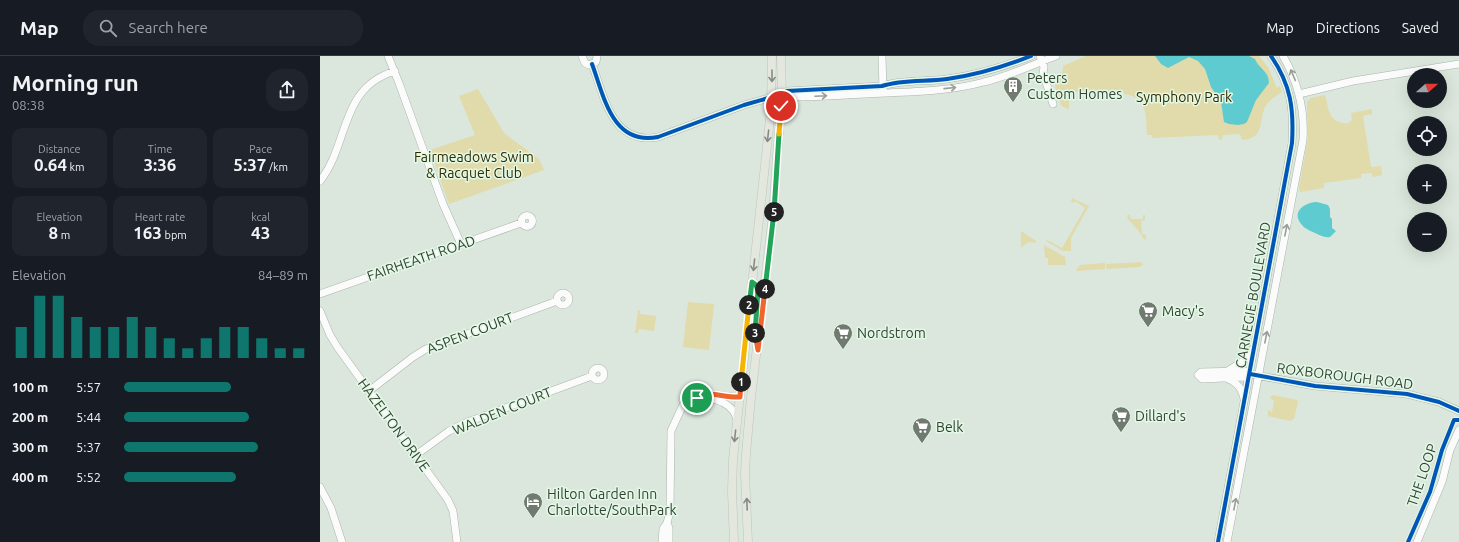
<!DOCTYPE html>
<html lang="en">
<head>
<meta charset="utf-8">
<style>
  :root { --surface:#171b24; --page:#20242c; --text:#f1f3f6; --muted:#9ea1a6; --line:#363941; --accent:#0f766e }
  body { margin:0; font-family:Ubuntu,sans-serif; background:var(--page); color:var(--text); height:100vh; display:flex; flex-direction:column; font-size:15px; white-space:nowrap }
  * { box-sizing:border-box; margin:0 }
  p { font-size:13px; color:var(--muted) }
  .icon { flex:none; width:22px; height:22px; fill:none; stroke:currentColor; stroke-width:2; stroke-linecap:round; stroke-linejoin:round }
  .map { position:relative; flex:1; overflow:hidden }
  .side { display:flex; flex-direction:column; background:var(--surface); width:320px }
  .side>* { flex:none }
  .needle { width:26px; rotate:69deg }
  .fabs { position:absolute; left:1087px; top:12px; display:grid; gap:8px }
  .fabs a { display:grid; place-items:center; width:40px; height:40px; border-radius:50%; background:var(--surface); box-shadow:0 4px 16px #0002; font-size:20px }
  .pin { position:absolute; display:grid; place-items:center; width:34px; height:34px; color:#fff; margin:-17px; border:2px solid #fff; border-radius:50%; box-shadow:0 1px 4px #0007 }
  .km { position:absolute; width:20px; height:20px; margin:-10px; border-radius:50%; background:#222; color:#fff; font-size:11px; line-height:20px; text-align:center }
  .round { display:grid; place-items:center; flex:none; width:42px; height:42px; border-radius:16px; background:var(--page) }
  .head { display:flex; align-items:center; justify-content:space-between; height:68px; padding:0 12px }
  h1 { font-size:22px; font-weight:700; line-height:30px }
  .figures { display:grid; grid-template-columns:repeat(3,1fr); gap:6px; height:68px; padding:4px 12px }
  .figures div { display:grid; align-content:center; border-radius:10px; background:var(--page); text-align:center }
  .figures b { font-size:17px; font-weight:700 }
  .figures small { font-size:11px; font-weight:400 }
  .figures p { font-size:11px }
  .chart { height:112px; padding:8px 12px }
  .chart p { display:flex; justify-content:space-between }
  .chart svg { width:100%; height:72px; margin-top:4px; stroke:var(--accent); stroke-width:6 }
  ul { padding:0 12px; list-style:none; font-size:13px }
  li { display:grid; grid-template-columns:64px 48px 1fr; align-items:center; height:30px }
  li i { height:10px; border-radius:5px; background:var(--accent) }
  header { display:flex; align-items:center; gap:24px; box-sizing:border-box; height:56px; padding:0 20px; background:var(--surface); border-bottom:1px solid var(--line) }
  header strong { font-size:19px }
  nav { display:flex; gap:22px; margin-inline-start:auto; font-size:14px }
  .search { width:280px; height:36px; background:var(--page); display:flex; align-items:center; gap:10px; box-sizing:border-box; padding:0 14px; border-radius:16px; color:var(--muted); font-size:15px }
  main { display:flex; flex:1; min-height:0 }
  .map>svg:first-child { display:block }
  .green { fill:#e1daab }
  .water { fill:#5ecbd1 }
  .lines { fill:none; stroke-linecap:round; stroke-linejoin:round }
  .minor-casing { stroke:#abb4ac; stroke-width:8 }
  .major-casing { stroke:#bfc5bf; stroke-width:9 }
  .minor { stroke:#fafbfa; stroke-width:7 }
  .major { stroke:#e4e7de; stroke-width:8 }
  .cycleway-casing { stroke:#e2fae5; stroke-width:6 }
  .cycleway { stroke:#0057b8; stroke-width:4 }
  .oneway { stroke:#989e98 }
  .oneway2 { stroke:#848b82 }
  .split-1-casing { stroke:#fff; stroke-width:8 }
  .split-2-casing { stroke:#fff; stroke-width:8 }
  .split-3-casing { stroke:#fff; stroke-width:8 }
  .split-4-casing { stroke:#fff; stroke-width:8 }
  .split-5-casing { stroke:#fff; stroke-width:8 }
  .split-6-casing { stroke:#fff; stroke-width:8 }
  .split-7-casing { stroke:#fff; stroke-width:8 }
  .split-1 { stroke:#f0652b; stroke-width:5 }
  .split-2 { stroke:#f5b400; stroke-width:5 }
  .split-3 { stroke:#22a559; stroke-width:5 }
  .split-4 { stroke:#f0652b; stroke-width:5 }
  .split-5 { stroke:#22a559; stroke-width:5 }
  .split-6 { stroke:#22a559; stroke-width:5 }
  .split-7 { stroke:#f5b400; stroke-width:5 }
  .labels { text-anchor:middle; stroke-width:3; stroke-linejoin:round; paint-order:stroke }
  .poi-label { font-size:14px; fill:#364037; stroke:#e2fae5; text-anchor:start }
  .park-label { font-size:14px; fill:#332800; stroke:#e2fae5 }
  .street-label { font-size:14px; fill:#364037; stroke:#e2fae5 }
</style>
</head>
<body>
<header>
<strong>Map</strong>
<div class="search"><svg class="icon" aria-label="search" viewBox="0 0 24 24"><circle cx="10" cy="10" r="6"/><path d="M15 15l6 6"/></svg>Search here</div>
<nav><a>Map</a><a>Directions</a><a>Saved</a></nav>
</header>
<main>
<section class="side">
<div class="head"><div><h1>Morning run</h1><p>08:38</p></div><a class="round"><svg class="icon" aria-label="share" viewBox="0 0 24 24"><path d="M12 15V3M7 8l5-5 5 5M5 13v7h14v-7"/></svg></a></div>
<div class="figures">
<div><p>Distance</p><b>0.64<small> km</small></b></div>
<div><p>Time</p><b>3:36</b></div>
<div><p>Pace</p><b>5:37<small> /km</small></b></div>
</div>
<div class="figures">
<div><p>Elevation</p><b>8<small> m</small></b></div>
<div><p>Heart rate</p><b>163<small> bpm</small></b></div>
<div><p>kcal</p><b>43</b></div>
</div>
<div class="chart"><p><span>Elevation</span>84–89 m</p>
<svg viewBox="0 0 160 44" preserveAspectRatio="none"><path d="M5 44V25M15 44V6M25 44V6M35 44V19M45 44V25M55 44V25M65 44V19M75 44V25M85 44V32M95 44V38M105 44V32M115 44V25M125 44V25M135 44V32M145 44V38M155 44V38"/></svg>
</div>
<ul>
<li><b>100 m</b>5:57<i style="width:58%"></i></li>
<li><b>200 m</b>5:44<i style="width:68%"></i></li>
<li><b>300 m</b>5:37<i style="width:73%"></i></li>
<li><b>400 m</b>5:52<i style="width:61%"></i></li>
</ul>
</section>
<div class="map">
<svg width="1139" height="486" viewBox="0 0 1139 486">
  <rect width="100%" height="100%" fill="#dbe7dc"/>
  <path class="green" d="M766 0H939L948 11 957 32 960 30 962 36C956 40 949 44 945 51 938 67 945 82 922 84L920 78 903 79 902 83 899 84 898 79 832 82V79H827C826 60 828 41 804 38L803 34 755 36 754 40 749 41V53L743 51C739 46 733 31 736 24 740 17 743 19 743 10L745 9Z
    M158 33 184 77 219 103 224 114 129 148 110 94 155 79 139 40Z
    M1005 39C1009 51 1007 64 1023 67 1027 68 1029 67 1032 64L1031 57 1052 53V58L1043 60 1051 111 1061 110 1062 119 1053 121 1051 117 1041 118V122L1004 127V132L980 136 979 132 988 82 987 46 991 42Z
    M752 142 769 150 751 182V195H743L726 185 727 184 742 192 765 152 755 145 754 147 751 145Z
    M807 159H810L811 163H823V159H825V164L821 165 822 178 826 179V184L824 183 818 174 808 163Z
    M701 175 716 185 715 187C709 184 705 188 701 192Z
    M724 189 745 201 746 209H728V202H725Z
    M821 206 823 209 819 211 787 213 786 208Z
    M785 207V213L756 215 760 209Z
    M368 246 394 248 389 294 363 291Z
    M318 254H320V258L336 260 334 275 319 273 318 277H315Z
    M952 339 977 344 978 346 974 363 970 365 948 360V354L952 356 954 345 950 342Z"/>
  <path class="water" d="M835 0H929L935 3C939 13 949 15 949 27L936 44 927 66 924 68 918 69 909 68 904 66 901 46 891 31 885 13 878 5 869 1 848 12 841 8Z
    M997 146 1008 149 1010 153V161L1012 163V172L1016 175 1010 181C1004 182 1000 179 995 177 991 175 985 173 982 169 970 156 985 146 997 146Z"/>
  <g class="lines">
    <g class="minor-casing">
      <path id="minor" d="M68 0 79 27 123 148 141 188
        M262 0 265 7 269 9 276 6 277 0
        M562 0 563 34
        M720 0 724 11 723 17 733 48
        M272 8C284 40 292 90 338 81L424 49 452 41 467 35 562 30C583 23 606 26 627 23 657 19 683 11 711 0
        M979 38 1033 25 1139 8
        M458 41C487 42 517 39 546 38 584 36 628 36 664 26 689 20 712 9 736 0
        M0 125C30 87 19 32 75 15
        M201.5 165a5.5 5.5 0 1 1 11 0a5.5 5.5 0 1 1-11 0Z
        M237 243a6 6 0 1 1 12 0a6 6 0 1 1-12 0Z
        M0 238 201 167
        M0 255 10 279 18 292 128 444 133 455 137 486
        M272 318a6 6 0 1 1 12 0a6 6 0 1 1-12 0Z
        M909 314 922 306 933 293
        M930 318 926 321 882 323 878 319 881 316 924 315 930 318 995 330 1087 338 1119 346 1139 355
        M908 323C918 327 922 333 924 343
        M49 335 93 301 106 293 237 245
        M417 364C413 344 384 338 368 344 385 332 401 342 419 341
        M96 399 129 375 145 367 272 320
        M0 431 11 452 22 486
        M347 467 350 455 351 375 363 349 368 344
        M342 486 343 473 347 467 349 472V486
        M898 486 972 87C974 53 971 29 951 0
        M907 486 983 84C985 54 978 26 963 0
        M1097 486 1122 426 1130 394 1139 374"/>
    </g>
    <g class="major-casing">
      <path id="major" d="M432 226 436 229 438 234 435 261 436 284
        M414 486 412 435 413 403 451 54 452 0
        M428 486 425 417 426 398 431 341 453 159 457 99 462 41 461 0"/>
    </g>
    <use href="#minor" class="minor"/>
    <use href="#major" class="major"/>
    <g class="cycleway-casing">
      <path id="cycleway" d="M272 8C284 40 292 90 338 81L424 49 452 41 467 35 562 30C583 23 606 26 627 23 657 19 683 11 711 0
        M930 318 995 330 1087 338 1119 346 1139 355
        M898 486 972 87C974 53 971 29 951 0
        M1088 486 1110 436 1122 394 1134 364H1139"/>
    </g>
    <use href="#cycleway" class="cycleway"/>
  </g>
  <defs><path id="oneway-shaft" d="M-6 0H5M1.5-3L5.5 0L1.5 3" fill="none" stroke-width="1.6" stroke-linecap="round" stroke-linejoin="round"/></defs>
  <g class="oneway">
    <use href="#oneway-shaft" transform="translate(973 19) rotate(-113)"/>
    <use href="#oneway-shaft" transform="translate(630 32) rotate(-6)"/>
    <use href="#oneway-shaft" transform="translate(501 40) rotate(-3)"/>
    <use href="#oneway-shaft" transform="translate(966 174) rotate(-79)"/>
    <use href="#oneway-shaft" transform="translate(946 281) rotate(-79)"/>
    <use href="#oneway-shaft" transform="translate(915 448) rotate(-79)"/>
  </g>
  <g class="oneway2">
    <use href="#oneway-shaft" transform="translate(452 20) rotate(90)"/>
    <use href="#oneway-shaft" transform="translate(448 80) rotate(96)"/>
    <use href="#oneway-shaft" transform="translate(434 209) rotate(96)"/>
    <use href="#oneway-shaft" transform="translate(415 380) rotate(96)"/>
    <use href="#oneway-shaft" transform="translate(427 448) rotate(-92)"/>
  </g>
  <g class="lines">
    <g class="split-1-casing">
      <path id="split-1" d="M377 342 368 344C384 332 401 342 420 341L421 326"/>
    </g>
    <g class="split-2-casing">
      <path id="split-2" d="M421 326 429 249"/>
    </g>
    <g class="split-3-casing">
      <path id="split-3" d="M429 249 432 226 436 229 438 234 435 277"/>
    </g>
    <g class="split-4-casing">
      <path id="split-4" d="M435 277 438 294 445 233"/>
    </g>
    <g class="split-5-casing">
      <path id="split-5" d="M445 233 454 156"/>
    </g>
    <g class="split-6-casing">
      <path id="split-6" d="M454 156 459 78"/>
    </g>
    <g class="split-7-casing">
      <path id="split-7" d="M459 78 461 50"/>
    </g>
    <use href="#split-1" class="split-1"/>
    <use href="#split-2" class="split-2"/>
    <use href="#split-3" class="split-3"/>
    <use href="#split-4" class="split-4"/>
    <use href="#split-5" class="split-5"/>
    <use href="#split-6" class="split-6"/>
    <use href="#split-7" class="split-7"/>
  </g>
  <defs>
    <g id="building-pin" transform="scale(1)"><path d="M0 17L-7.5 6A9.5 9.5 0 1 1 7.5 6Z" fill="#707a71" stroke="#e2fae5"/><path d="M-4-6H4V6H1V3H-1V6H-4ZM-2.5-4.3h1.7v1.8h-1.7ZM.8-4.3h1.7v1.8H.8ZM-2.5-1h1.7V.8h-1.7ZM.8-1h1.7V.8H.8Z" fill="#fff"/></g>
    <g id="supermarket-pin" transform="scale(1)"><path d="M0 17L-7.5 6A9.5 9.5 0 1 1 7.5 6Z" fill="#707a71" stroke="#e2fae5"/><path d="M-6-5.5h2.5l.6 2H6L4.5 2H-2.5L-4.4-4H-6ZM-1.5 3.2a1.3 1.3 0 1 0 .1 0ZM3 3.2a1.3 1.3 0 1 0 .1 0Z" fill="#fff"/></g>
    <g id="hotel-pin" transform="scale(1)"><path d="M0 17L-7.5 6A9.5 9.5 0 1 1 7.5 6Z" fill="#707a71" stroke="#e2fae5"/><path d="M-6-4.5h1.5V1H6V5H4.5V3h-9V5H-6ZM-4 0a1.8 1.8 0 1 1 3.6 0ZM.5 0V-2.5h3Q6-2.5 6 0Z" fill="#fff"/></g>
  </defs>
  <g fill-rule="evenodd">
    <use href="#building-pin" x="693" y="30"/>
    <use href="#supermarket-pin" x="828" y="255"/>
    <use href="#supermarket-pin" x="523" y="277"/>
    <use href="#supermarket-pin" x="801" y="360"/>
    <use href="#supermarket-pin" x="602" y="371"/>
    <use href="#hotel-pin" x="213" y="446"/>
  </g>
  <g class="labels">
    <g class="poi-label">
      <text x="707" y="27">Peters<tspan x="707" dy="16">Custom Homes</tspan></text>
      <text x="842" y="260">Macy's</text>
      <text x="537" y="282">Nordstrom</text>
      <text x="815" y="365">Dillard's</text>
      <text x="616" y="376">Belk</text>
      <text x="227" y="443">Hilton Garden Inn<tspan x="227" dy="16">Charlotte/SouthPark</tspan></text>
    </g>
    <g class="park-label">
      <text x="864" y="46">Symphony Park</text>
      <text x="154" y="106">Fairmeadows Swim<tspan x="154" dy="16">&amp; Racquet Club</tspan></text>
    </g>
    <g class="street-label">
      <text transform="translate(101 202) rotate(-19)" y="5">FAIRHEATH ROAD</text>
      <text transform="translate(933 239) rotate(-80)" y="5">CARNEGIE BOULEVARD</text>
      <text transform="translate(150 277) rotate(-21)" y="5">ASPEN COURT</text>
      <text transform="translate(1025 320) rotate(7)" y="5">ROXBOROUGH ROAD</text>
      <text transform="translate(182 355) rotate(-22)" y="5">WALDEN COURT</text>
      <text transform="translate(74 369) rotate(54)" y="5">HAZELTON DRIVE</text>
      <text transform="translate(1102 419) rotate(-71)" y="5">THE LOOP</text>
    </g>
  </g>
</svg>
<div class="fabs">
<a><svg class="needle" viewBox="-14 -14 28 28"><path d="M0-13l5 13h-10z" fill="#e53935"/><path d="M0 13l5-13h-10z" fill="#9ea1a6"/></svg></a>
<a><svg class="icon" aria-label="locate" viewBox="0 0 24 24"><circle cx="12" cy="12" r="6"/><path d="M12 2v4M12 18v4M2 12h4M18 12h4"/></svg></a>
<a>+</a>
<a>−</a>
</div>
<div class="pin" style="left:377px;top:342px;background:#1e9e55"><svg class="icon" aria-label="arrive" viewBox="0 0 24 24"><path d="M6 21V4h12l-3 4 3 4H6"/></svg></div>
<div class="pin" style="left:461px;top:50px;background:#d93025"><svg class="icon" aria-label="check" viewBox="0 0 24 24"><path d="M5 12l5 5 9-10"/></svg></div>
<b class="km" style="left:421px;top:326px">1</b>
<b class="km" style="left:429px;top:249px">2</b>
<b class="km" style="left:435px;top:277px">3</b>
<b class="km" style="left:445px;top:233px">4</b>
<b class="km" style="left:454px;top:156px">5</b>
</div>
</main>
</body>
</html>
